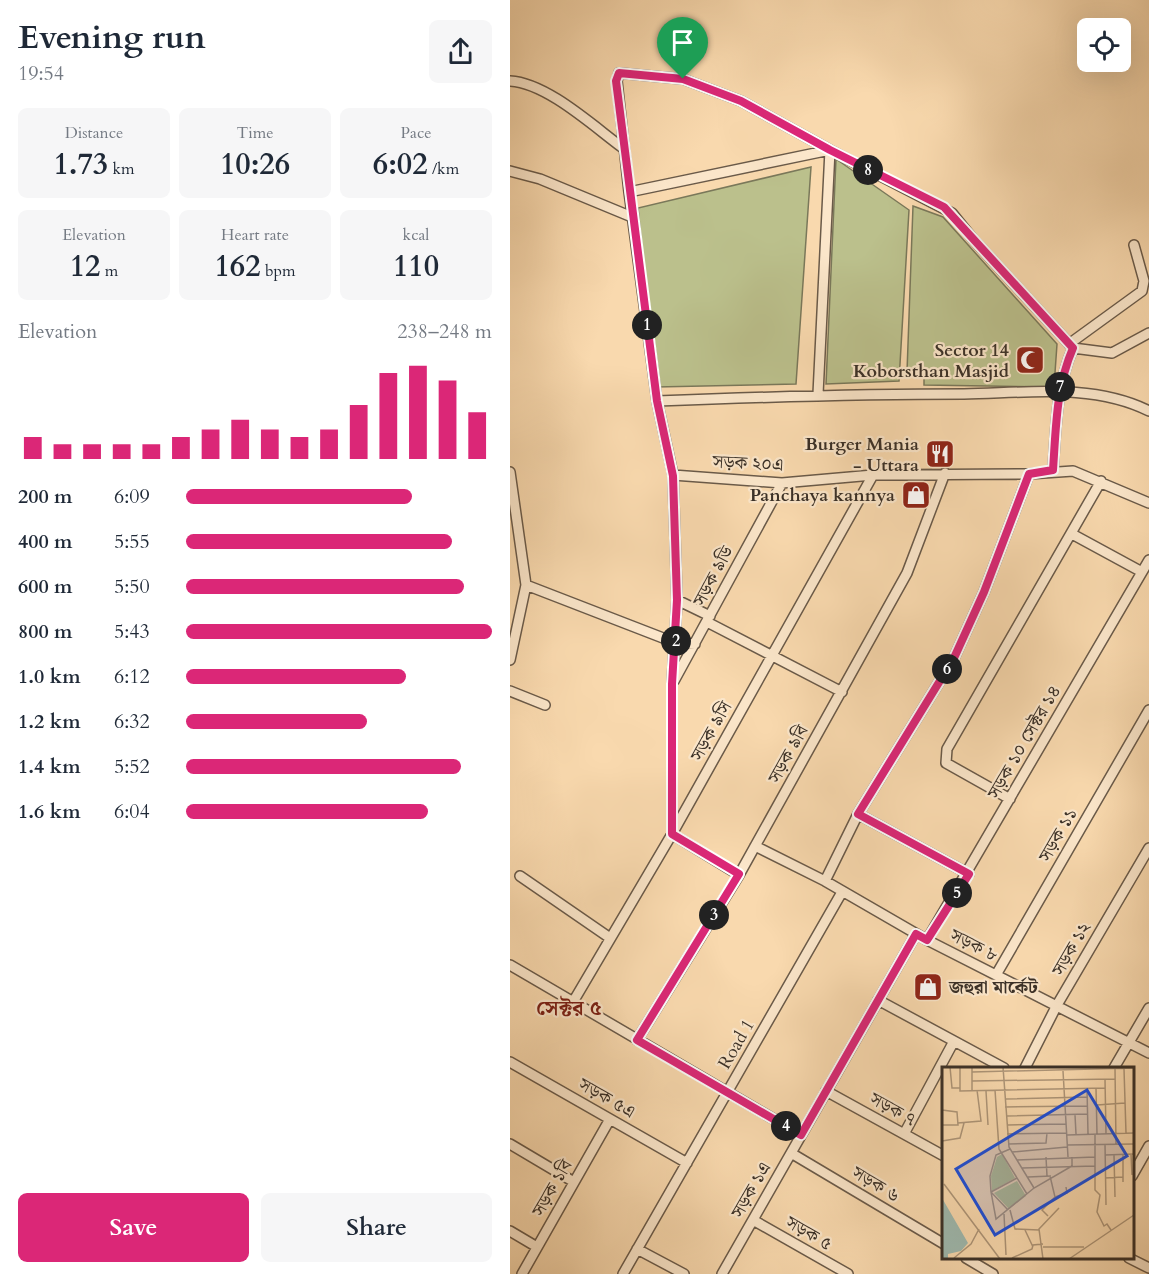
<!DOCTYPE html>
<html lang="en">
<head>
<meta charset="utf-8">
<style>
  :root { --surface:#fff; --page:#f6f6f7; --text:#1f2937; --muted:#747a83; --accent:#db2777 }
  body { margin:0; font-family:Cardo,"Noto Serif Bengali",serif; background:var(--page); color:var(--text); height:100vh; display:flex; flex-direction:column; font-size:22px; white-space:nowrap }
  * { box-sizing:border-box; margin:0 }
  p { font-size:20px; color:var(--muted) }
  .icon { flex:none; width:33px; height:33px; fill:none; stroke:currentColor; stroke-width:2; stroke-linecap:round; stroke-linejoin:round }
  .map { position:relative; flex:1; overflow:hidden }
  .sheet { display:flex; flex-direction:column; background:var(--surface); width:510px }
  .sheet>* { flex:none }
  .fabs { position:absolute; left:567px; top:18px; display:grid; gap:12px }
  .fabs a { display:grid; place-items:center; width:54px; height:54px; border-radius:9px; background:var(--surface); box-shadow:0 6px 24px #0002; font-size:30px }
  .pin { position:absolute; display:grid; place-items:center; width:51px; height:51px; color:#fff; margin:-62px -26px; border-radius:50% 50% 50% 0; rotate:-45deg; box-shadow:0 0 6px #0007 }
  .pin .icon { rotate:45deg }
  .km { position:absolute; width:30px; height:30px; margin:-15px; border-radius:50%; background:#222; color:#fff; font-size:16px; line-height:30px; text-align:center }
  .round { display:grid; place-items:center; flex:none; width:63px; height:63px; border-radius:9px; background:var(--page) }
  .summary { display:flex; align-items:center; justify-content:space-between; height:102px; padding:0 18px }
  h1 { font-size:33px; font-weight:600; line-height:45px }
  .metrics { display:grid; grid-template-columns:repeat(3,1fr); gap:9px; height:102px; padding:6px 18px }
  .metrics div { display:grid; align-content:center; border-radius:9px; background:var(--page); text-align:center }
  .metrics b { font-size:30px; font-weight:600 }
  .metrics small { font-size:16px; font-weight:400 }
  .metrics p { font-size:16px }
  .chart { height:168px; padding:12px 18px }
  .chart p { display:flex; justify-content:space-between }
  .chart svg { width:100%; height:108px; margin-top:6px; stroke:var(--accent); stroke-width:6 }
  .primary-button { display:flex; gap:12px; margin-top:auto; padding:12px 18px }
  .primary-button a { flex:1; height:69px; border-radius:9px; background:var(--accent); color:#fff; font-size:24px; font-weight:600; line-height:69px; text-align:center }
  .primary-button a+a { background:var(--page); color:var(--text) }
  ul { padding:0 18px; list-style:none; font-size:20px }
  li { display:grid; grid-template-columns:96px 72px 1fr; align-items:center; height:45px }
  li i { height:15px; border-radius:8px; background:var(--accent) }
  main { display:flex; flex:1; min-height:0 }
  .map>svg:first-child { display:block }
  .green { fill:#bbc08c; stroke:#7a785a; stroke-width:1.5 }
  .lines { fill:none; stroke-linecap:round; stroke-linejoin:round }
  .street-casing { stroke:#6a5a49; stroke-width:12 }
  .street { stroke:#fbe6ca; stroke-width:9 }
  .route-casing { stroke:#fff; stroke-width:12 }
  .route { stroke:#db2777; stroke-width:8 }
  .labels { text-anchor:middle; stroke-width:4.5; stroke-linejoin:round; paint-order:stroke }
  .poi-label { font-size:18px; font-weight:bold; fill:#3a3027; stroke:#fbe6ca; text-anchor:end }
  .street-label { font-size:18px; fill:#3a3027; stroke:#fbe6ca }
  .quarter-label { font-size:21px; font-weight:bold; fill:#7a1f14; stroke:#fbe6ca }
  .inset-road { fill:none; stroke:#ad9578; stroke-width:1.5 }
  .view { fill:#1d4ed8; fill-opacity:0.15; stroke:#1d4ed8; stroke-width:3 }
  .inset-edge { fill:none; stroke:#3a3027; stroke-width:3 }
</style>
</head>
<body>
<main>
<section class="sheet">
<div class="summary"><div><h1>Evening run</h1><p>19:54</p></div><a class="round"><svg class="icon" aria-label="share" viewBox="0 0 24 24"><path d="M12 15V3M7 8l5-5 5 5M5 13v7h14v-7"/></svg></a></div>
<div class="metrics">
<div><p>Distance</p><b>1.73<small> km</small></b></div>
<div><p>Time</p><b>10:26</b></div>
<div><p>Pace</p><b>6:02<small> /km</small></b></div>
</div>
<div class="metrics">
<div><p>Elevation</p><b>12<small> m</small></b></div>
<div><p>Heart rate</p><b>162<small> bpm</small></b></div>
<div><p>kcal</p><b>110</b></div>
</div>
<div class="chart"><p><span>Elevation</span>238–248 m</p>
<svg viewBox="0 0 160 44" preserveAspectRatio="none"><path d="M5 44V35M15 44V38M25 44V38M35 44V38M45 44V38M55 44V35M65 44V32M75 44V28M85 44V32M95 44V35M105 44V32M115 44V22M125 44V9M135 44V6M145 44V12M155 44V25"/></svg>
</div>
<ul>
<li><b>200 m</b>6:09<i style="width:74%"></i></li>
<li><b>400 m</b>5:55<i style="width:87%"></i></li>
<li><b>600 m</b>5:50<i style="width:91%"></i></li>
<li><b>800 m</b>5:43<i style="width:100%"></i></li>
<li><b>1.0 km</b>6:12<i style="width:72%"></i></li>
<li><b>1.2 km</b>6:32<i style="width:59%"></i></li>
<li><b>1.4 km</b>5:52<i style="width:90%"></i></li>
<li><b>1.6 km</b>6:04<i style="width:79%"></i></li>
</ul>
<div class="primary-button"><a>Save</a><a>Share</a></div>
</section>
<div class="map">
<svg width="639" height="1274" viewBox="0 0 639 1274">
  <rect width="100%" height="100%" fill="#f9d9ae"/>
  <filter id="stains"><feTurbulence type="fractalNoise" baseFrequency=".00333" numOctaves="4"/><feColorMatrix values="0 0 0 0 .2 0 0 0 0 .09 0 0 0 0 .02 0 0 0 .5 -.17"/></filter>
  <radialGradient id="worn" r=".72"><stop offset=".6" stop-color="#630" stop-opacity="0"/><stop offset="1" stop-color="#630" stop-opacity=".3"/></radialGradient>
  <path class="green" d="M326 159 399 210 389 381 316 384Z
    M301 167 286 384 146 387 128 208Z
    M403 206 433 217 547 344 544 387 414 385V373L397 372Z"/>
  <g class="lines">
    <g class="street-casing">
      <path id="street" d="M0 81C37 83 83 126 113 148
        M0 171 30 179 122 217
        M119 192 320 150 442 213 463 239 563 348C546 387 546 428 543 470
        M559 344 632 291 634 281 624 245
        M563 348 602 353 639 333
        M147 401C250 397 352 394 454 394 515 393 583 383 639 411
        M0 472 16 585 166 643 185 644
        M163 475 272 483 363 475 519 474 563 471 639 503
        M562 534 632 572
        M167 600 200 616
        M197 622 332 692
        M0 660 16 585
        M164 681 272 483
        M0 691 35 705
        M500 799 436 763 437 749 591 481
        M348 814 459 874
        M245 846 315 881 417 940 639 1053
        M229 875 162 834V684L167 600 163 475 147 401 119 192 107 81 109 73 173 79 231 101 320 150 308 394
        M10 876 100 938
        M315 881 348 814 444 658 474 592 519 474
        M417 940 639 560
        M0 965 291 1135
        M486 975 639 710
        M368 1000 494 1068
        M63 1002 162 834 363 475
        M127 1040 229 875 397 573 435 473
        M0 1062 177 1163
        M515 1068 547 1005 639 848
        M604 1068 639 1008
        M316 1091 434 1156
        M394 1134 444 1041
        M0 1144 64 1182
        M281 1153 434 1244
        M622 1176 639 1146
        M243 1220 338 1274
        M0 1231 27 1247
        M127 1249 174 1274
        M456 1258 483 1274
        M619 1258 639 1268
        M12 1274 100 1119
        M113 1274 332 892
        M212 1274 406 934"/>
    </g>
    <use href="#street" class="street"/>
  </g>
  <g class="lines">
    <g class="route-casing">
      <path id="route" d="M109 73 173 79 231 101 320 150 434 207 563 348C546 387 546 428 543 470L519 474 474 592 444 658 348 814 459 874 417 940 406 934 291 1135 127 1040 229 874 162 834V684L167 600 163 476 147 401 106 81Z"/>
    </g>
    <use href="#route" class="route"/>
  </g>
  <defs>
    <g id="mosque-square" transform="scale(1.5)"><rect x="-9" y="-9" width="18" height="18" rx="4" fill="#8f2418" stroke="#fbe6ca"/><path d="M3.5-4.9A6 6 0 1 0 3.5 4.9A5 5 0 1 1 3.5-4.9Z" fill="#fff"/></g>
    <g id="restaurant-square" transform="scale(1.5)"><rect x="-9" y="-9" width="18" height="18" rx="4" fill="#8f2418" stroke="#fbe6ca"/><path d="M-5-6h1v4h1v-4h1v4h1v-4h1v5L-1.5 .5V6h-2V.5L-5-1ZM5-6V6H3V1.5H1.5Q1.5-4 5-6Z" fill="#fff"/></g>
    <g id="shop-square" transform="scale(1.5)"><rect x="-9" y="-9" width="18" height="18" rx="4" fill="#8f2418" stroke="#fbe6ca"/><path d="M-5-2.5h2.3a2.7 3.5 0 0 1 5.4 0H5L5.5 6h-11ZM-1.5-2.5h3a1.5 2.3 0 0 0-3 0Z" fill="#fff"/></g>
  </defs>
  <g fill-rule="evenodd">
    <use href="#mosque-square" x="520" y="360"/>
    <use href="#restaurant-square" x="430" y="454"/>
    <use href="#shop-square" x="406" y="495"/>
    <use href="#shop-square" x="418" y="987"/>
  </g>
  <g class="labels">
    <g class="poi-label">
      <text x="499" y="356">Sector 14<tspan x="499" dy="21">Koborsthan Masjid</tspan></text>
      <text x="409" y="450">Burger Mania<tspan x="409" dy="21">- Uttara</tspan></text>
      <text x="385" y="501">Panchaya kannya</text>
      <text x="439" y="993" text-anchor="start">জহুরা মার্কেট</text>
    </g>
    <g class="street-label">
      <text transform="translate(238 463) rotate(3)" y="6">সড়ক ২০এ</text>
      <text transform="translate(203 576) rotate(-62)" y="6">সড়ক ৯ডি</text>
      <text transform="translate(201 731) rotate(-61)" y="6">সড়ক ৯সি</text>
      <text transform="translate(514 742) rotate(-60)" y="6">সড়ক ১০ সেক্টর ১৪</text>
      <text transform="translate(278 754) rotate(-61)" y="6">সড়ক ৯বি</text>
      <text transform="translate(548 835) rotate(-60)" y="6">সড়ক ১১</text>
      <text transform="translate(464 945) rotate(27)" y="6">সড়ক ৮</text>
      <text transform="translate(561 949) rotate(-60)" y="6">সড়ক ১২</text>
      <text transform="translate(226 1044) rotate(-60)" y="6">Road 1</text>
      <text transform="translate(97 1098) rotate(30)" y="6">সড়ক ৫এ</text>
      <text transform="translate(383 1109) rotate(29)" y="6">সড়ক ৭</text>
      <text transform="translate(366 1184) rotate(31)" y="6">সড়ক ৬</text>
      <text transform="translate(42 1188) rotate(-60)" y="6">সড়ক ১বি</text>
      <text transform="translate(241 1190) rotate(-60)" y="6">সড়ক ১এ</text>
      <text transform="translate(299 1233) rotate(30)" y="6">সড়ক ৫</text>
    </g>
    <g class="quarter-label">
      <text x="59" y="1015">সেক্টর ৫</text>
    </g>
  </g>
  <g transform="translate(432 1067)">
    <rect width="192" height="192" fill="#f9d9ae"/>
    <path d="M60 87 73 111 50 124 49 109 55 90ZM75 114 84 129 67 142 52 126Z" fill="#bbc08c"/>
    <path d="M0 131 26 176 19 184 6 187V192H0Z" fill="#9eb9af"/>
    <path class="inset-road" d="M8 0 10 21H18M18 0V24L163 21M30 0V23M61 0 67 80 92 121M173 1 174 77M182 2 184 66M121 4 126 90M30 5 191 1M163 12 164 67M30 14 173 12M145 21 146 67M154 21 155 67M53 23 57 82 85 127M44 24 46 58M63 32 145 30M155 38 183 36M63 40 145 39M0 43 15 45 16 58H0M133 48 134 67M64 49 146 47M16 56 39 54 35 23M66 58 124 57M65 67 125 66M153 67V123L158 128 155 145 162 159 165 157 169 163M125 68 192 66M0 74 18 71 22 56M66 77 104 76 105 66M163 77 164 138M125 78 192 77M70 85 125 80M181 87V115M189 87 190 108M163 88 192 87M172 88 173 130M104 90 105 109M75 93 153 90M80 101 153 99M86 110 109 109M75 111 49 125 54 152 92 121 130 99V90M163 111 181 110M2 117 58 192M113 130 125 126 124 120M66 143 49 125 48 109 54 88 68 82M68 143 73 162 97 163M62 147 64 188M106 149 100 143 113 130 108 109M83 163 91 180M101 180H142M12 191 29 177 37 162M70 191 90 182 91 178 101 177M101 192 97 162 117 141M127 192 192 148"/>
    <path class="view" d="M145 23 185 89 53 168 14 102Z"/>
    <rect width="192" height="192" class="inset-edge"/>
  </g>
  <rect width="100%" height="100%" filter="url(#stains)"/>
  <rect width="100%" height="100%" fill="url(#worn)"/>
</svg>
<div class="fabs">
<a><svg class="icon" aria-label="locate" viewBox="0 0 24 24"><circle cx="12" cy="12" r="6"/><path d="M12 2v4M12 18v4M2 12h4M18 12h4"/></svg></a>
</div>
<div class="pin" style="left:173px;top:79px;background:#1e9e55"><svg class="icon" aria-label="arrive" viewBox="0 0 24 24"><path d="M6 21V4h12l-3 4 3 4H6"/></svg></div>
<b class="km" style="left:137px;top:325px">1</b>
<b class="km" style="left:166px;top:641px">2</b>
<b class="km" style="left:204px;top:915px">3</b>
<b class="km" style="left:276px;top:1126px">4</b>
<b class="km" style="left:447px;top:893px">5</b>
<b class="km" style="left:437px;top:669px">6</b>
<b class="km" style="left:550px;top:387px">7</b>
<b class="km" style="left:358px;top:170px">8</b>
</div>
</main>
</body>
</html>
